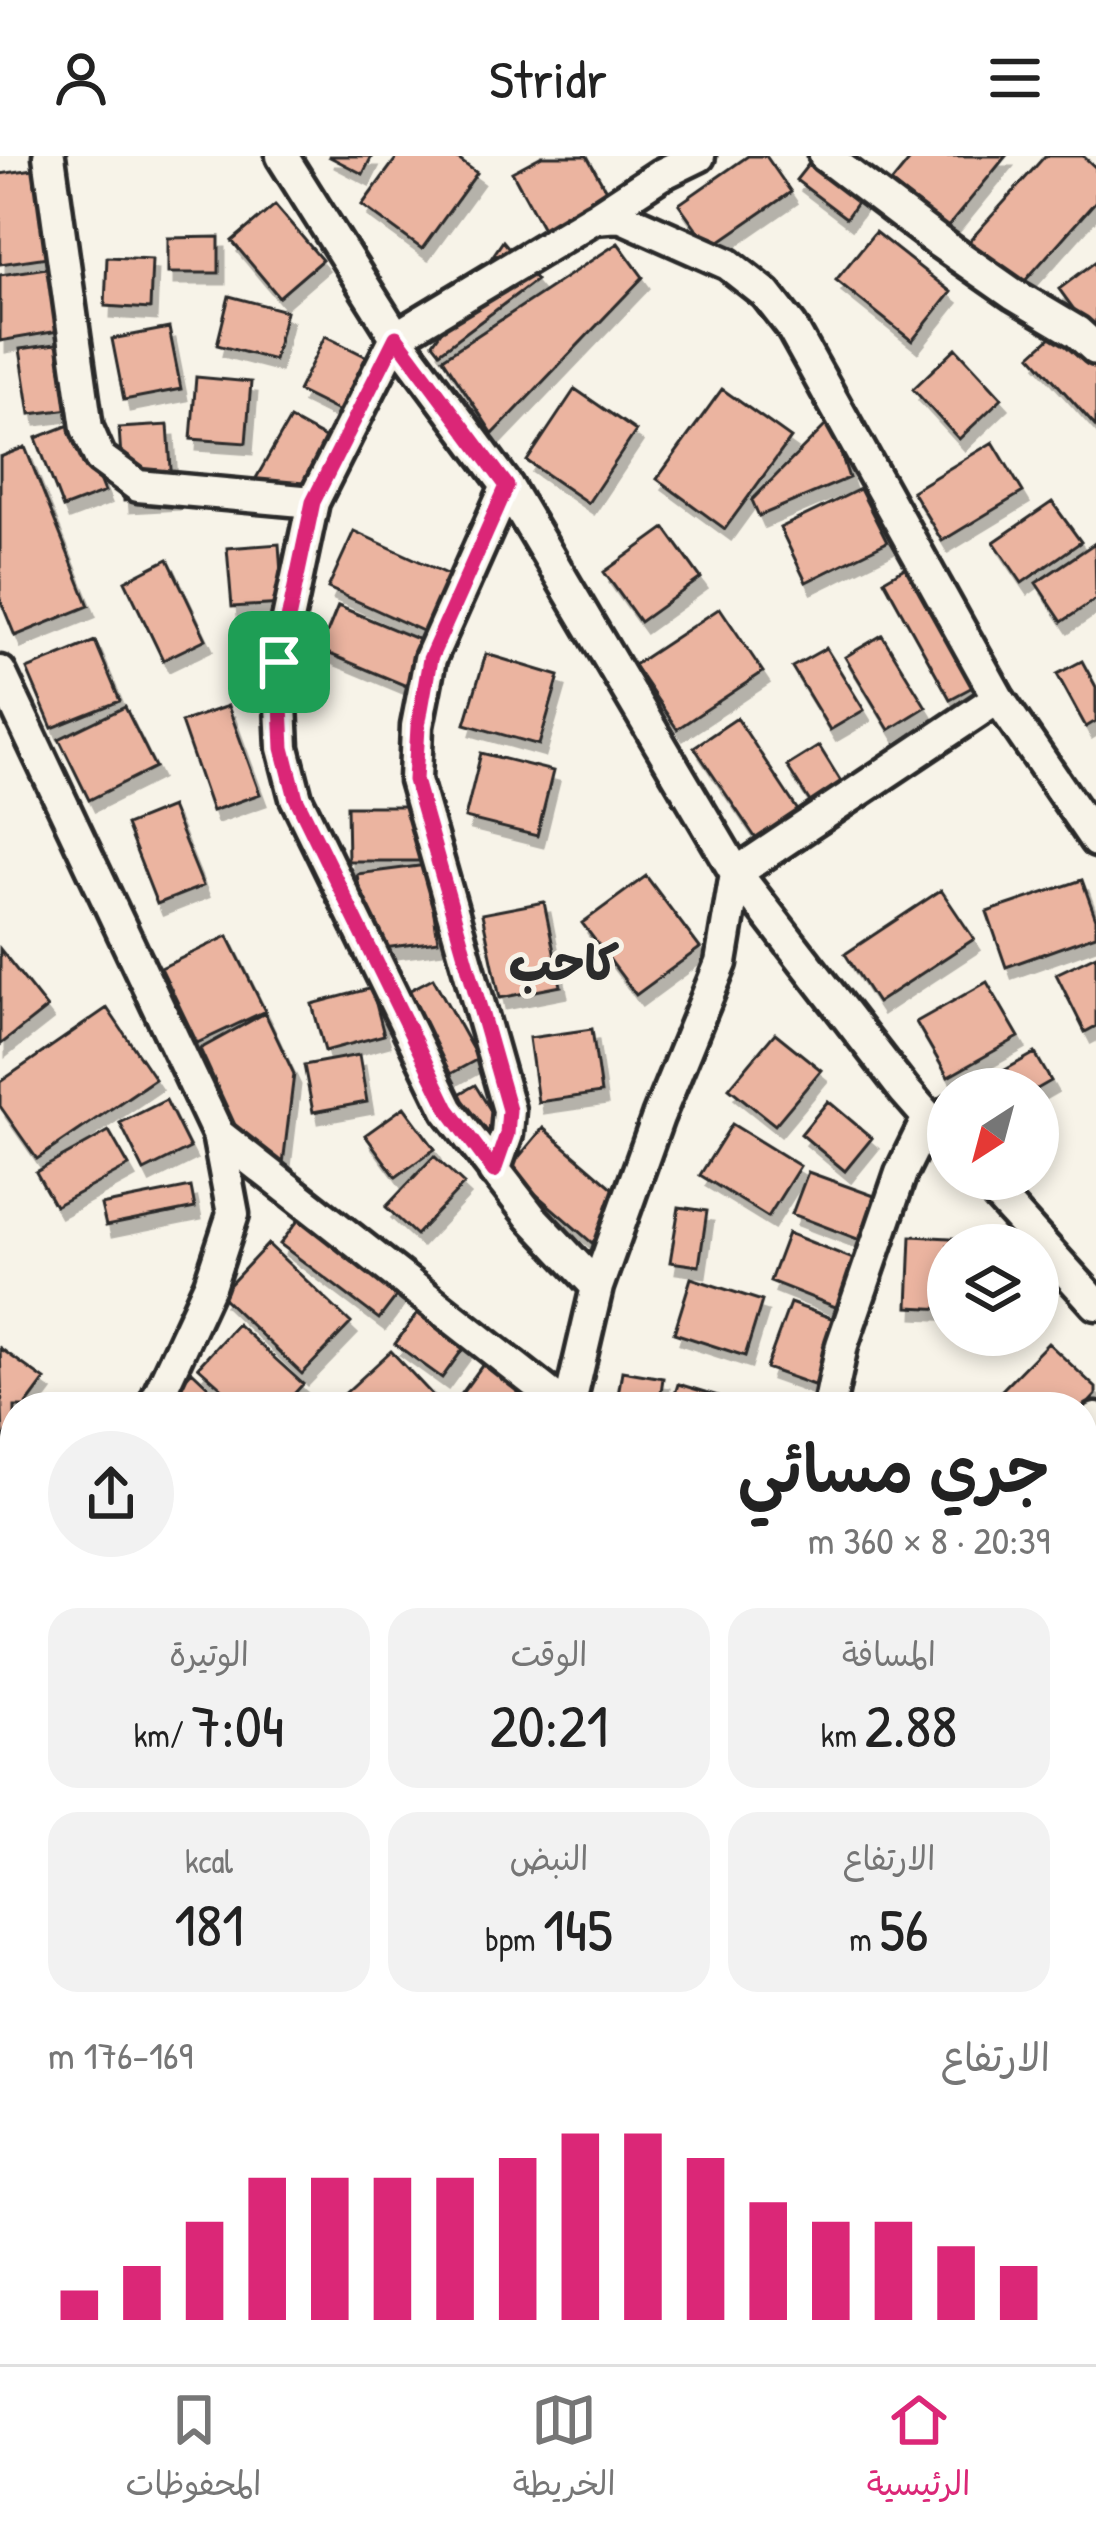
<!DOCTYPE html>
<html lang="ar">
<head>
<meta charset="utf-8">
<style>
  :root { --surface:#fff; --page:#f2f2f2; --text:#222; --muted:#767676; --line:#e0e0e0; --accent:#db2777 }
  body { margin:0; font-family:"Patrick Hand","Playpen Sans Arabic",sans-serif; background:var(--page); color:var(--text); direction:rtl; height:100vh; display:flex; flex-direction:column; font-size:45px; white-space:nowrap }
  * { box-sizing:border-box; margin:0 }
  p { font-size:39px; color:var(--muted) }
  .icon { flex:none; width:66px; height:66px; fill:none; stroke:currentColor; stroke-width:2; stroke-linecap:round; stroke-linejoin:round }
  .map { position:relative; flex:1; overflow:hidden; direction:ltr }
  .drawer { position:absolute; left:0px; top:1236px; width:1098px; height:972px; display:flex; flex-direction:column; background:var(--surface); border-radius:48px 48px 0 0; box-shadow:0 6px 18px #0003; direction:rtl }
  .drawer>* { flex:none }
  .needle { width:78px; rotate:216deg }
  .tools { position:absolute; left:927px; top:912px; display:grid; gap:24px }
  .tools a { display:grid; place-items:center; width:132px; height:132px; border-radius:50%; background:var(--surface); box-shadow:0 6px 18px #0003; font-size:60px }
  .pin { position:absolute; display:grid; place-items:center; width:102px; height:102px; color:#fff; margin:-51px; border-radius:24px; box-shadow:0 6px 18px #0006 }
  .round { display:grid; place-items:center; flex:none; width:126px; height:126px; border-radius:63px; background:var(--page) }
  .head { display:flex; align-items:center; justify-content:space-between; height:204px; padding:0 48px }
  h1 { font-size:66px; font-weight:600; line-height:90px }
  .metrics { display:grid; grid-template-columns:repeat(3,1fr); gap:18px; height:204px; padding:12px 48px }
  .metrics div { display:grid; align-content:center; border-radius:30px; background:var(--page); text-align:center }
  .metrics b { font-size:60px; font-weight:600 }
  .metrics small { font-size:33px; font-weight:400 }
  .metrics p { font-size:33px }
  .chart { height:336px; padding:24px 48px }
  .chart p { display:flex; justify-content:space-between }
  .chart svg { width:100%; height:216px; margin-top:12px; stroke:var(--accent); stroke-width:6 }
  header { display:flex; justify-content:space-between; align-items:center; height:156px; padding:0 48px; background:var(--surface); font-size:54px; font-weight:600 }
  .tabs { display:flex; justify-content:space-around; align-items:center; height:168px; border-top:3px solid var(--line); background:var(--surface); font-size:33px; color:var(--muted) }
  .tabs a { display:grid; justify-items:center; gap:6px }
  .tabs .on { color:var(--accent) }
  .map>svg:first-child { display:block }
  .building { fill:#ebb4a0; stroke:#2b2b2b; stroke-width:3; filter:url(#shadow) }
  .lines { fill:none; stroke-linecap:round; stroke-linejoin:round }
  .street-casing { stroke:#2b2b2b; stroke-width:39 }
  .street { stroke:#f7f3e8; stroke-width:30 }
  .route-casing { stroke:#fff; stroke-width:24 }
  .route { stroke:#db2777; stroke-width:15 }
  .labels { text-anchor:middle; stroke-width:10; stroke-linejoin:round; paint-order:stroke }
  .district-label { font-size:48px; font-weight:bold; fill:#2b2b2b; stroke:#f7f3e8 }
</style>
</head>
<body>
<header><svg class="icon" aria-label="menu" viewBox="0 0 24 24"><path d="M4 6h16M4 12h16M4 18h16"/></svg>Stridr<svg class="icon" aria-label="person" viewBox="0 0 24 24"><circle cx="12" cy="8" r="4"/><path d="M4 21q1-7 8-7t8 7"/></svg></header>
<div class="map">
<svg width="1096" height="2208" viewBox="0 0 1096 2208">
  <defs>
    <filter id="shadow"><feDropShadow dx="6" dy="11" stdDeviation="0" flood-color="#0004"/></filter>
  </defs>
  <rect width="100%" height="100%" fill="#f7f3e8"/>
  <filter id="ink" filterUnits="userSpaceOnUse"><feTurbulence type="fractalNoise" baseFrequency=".00833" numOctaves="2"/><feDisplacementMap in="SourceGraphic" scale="24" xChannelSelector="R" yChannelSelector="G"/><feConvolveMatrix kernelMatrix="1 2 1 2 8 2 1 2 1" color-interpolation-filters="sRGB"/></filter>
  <g filter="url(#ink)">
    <path class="building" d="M328 0H372L363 18Z
      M398 0H454L477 17 422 93 362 49Z
      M542 0H587L611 43 546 78 512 16Z
      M748 0H766L791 36 710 92 679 48Z
      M815 0 869 30 846 62 796 24Z
      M913 0H1006L947 72 891 27Z
      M1045 0H1083L1096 12V45L1016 135 965 90Z
      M47 11 61 99 0 108V18Z
      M275 49 322 104 279 141 232 85Z
      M875 76 951 136 912 185 836 124Z
      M219 81V117H168V82Z
      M503 85 536 124 440 196 433 187Z
      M618 87 643 121 493 278 443 202Z
      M107 101 152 103 150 153 105 150Z
      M1095 106 1096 108V184L1059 133Z
      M60 110 70 173 0 185V119Z
      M229 140 286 155 274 204 217 189Z
      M169 172 181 233 124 244 112 183Z
      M1060 173 1096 214V271L1031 199Z
      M325 180 371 203 344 258 298 235Z
      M70 186 79 252 30 258 20 193Z
      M956 192 1002 242 959 283 913 233Z
      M196 221 251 226 246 287 191 283Z
      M575 233 636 275 588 347 527 305Z
      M722 233 791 282 725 373 657 323Z
      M290 263 332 286 297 348 255 324Z
      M830 265 849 322 759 360 752 344Z
      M77 266 105 336 63 352 36 282Z
      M168 269 173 342 124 345 119 272Z
      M993 286 1023 336 942 385 912 335Z
      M25 291 89 450 15 480 0 443V301Z
      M860 333 887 386 806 426 780 372Z
      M1052 346 1081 386 1022 427 994 386Z
      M665 372 701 422 640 466 604 416Z
      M354 375 460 424 434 480 328 432Z
      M1095 387 1096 443 1062 466 1036 427Z
      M279 388 283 448 232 451 227 392Z
      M168 403 206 483 163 504 125 425Z
      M915 406 982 526 950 543 884 424Z
      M338 450 434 490 416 534 320 494Z
      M720 452 763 516 677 573 634 509Z
      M882 479 926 551 889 574 845 501Z
      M95 485 120 545 52 572 27 513Z
      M826 492 864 554 830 574 792 511Z
      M486 498 559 520 539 589 465 568Z
      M1082 505 1096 531V565L1086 571 1057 518Z
      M228 550 260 638 212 655 181 566Z
      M125 551 155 611 89 644 59 583Z
      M737 562 799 656 757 684 694 591Z
      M819 590 845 632 814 652 787 610Z
      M481 597 553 615 537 680 465 662Z
      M347 650H420V705H348Z
      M171 651 203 730 157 748 126 669Z
      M427 709 438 785 368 794 357 718Z
      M646 720 700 792 636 839 582 767Z
      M1082 724 1096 763V779L1006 811 987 756Z
      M941 734 974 783 877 847 845 798Z
      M544 746 561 830 500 842 482 758Z
      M228 780 265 855 197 887 161 812Z
      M0 793 47 852 0 889Z
      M1096 799V870L1085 876 1056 818Z
      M433 822 478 903 428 930 382 849Z
      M987 826 1019 881 948 921 916 866Z
      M372 832 384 879 325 895 312 848Z
      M107 852 155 923 37 1003 0 950V926Z
      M265 857 294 918 283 1008 246 993 200 893Z
      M592 873 601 937 538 946 529 882Z
      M775 877 821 914 775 969 729 932Z
      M1035 897 1051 925 1037 933H1016L1005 914Z
      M359 899 367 946 313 956 304 909Z
      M981 914 993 932 952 933Z
      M475 929 506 979 479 995 449 944Z
      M948 936V962L932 947Z
      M166 944 190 992 144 1015 120 967Z
      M828 945 872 982 845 1015 801 978Z
      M404 951 435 993 396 1021 365 979Z
      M732 968 800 1010 768 1061 700 1019Z
      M543 972 628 1045 592 1087 508 1014Z
      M109 975 129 1010 55 1050 36 1016Z
      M434 1000 464 1028 416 1079 386 1051Z
      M808 1016 877 1041 860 1084 792 1058Z
      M191 1031 195 1052 106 1070 101 1049Z
      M679 1051 707 1055 699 1110 670 1106Z
      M306 1054 405 1129 379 1163 280 1088Z
      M788 1077 871 1110 853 1158 770 1125Z
      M911 1080 989 1084V1089H948V1153L908 1151Z
      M268 1088 351 1167 302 1218 220 1139Z
      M691 1122 762 1145 745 1200 674 1177Z
      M790 1147 845 1167 822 1232 766 1212Z
      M424 1148 471 1182 442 1222 395 1188Z
      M237 1168 303 1228 282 1251H243L198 1211Z
      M1048 1187 1096 1232V1239L1083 1253 1013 1251 999 1237Z
      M0 1192 45 1224 25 1251H15V1266L3 1283Z
      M391 1195 438 1245 432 1251H349L340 1242Z
      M489 1200 553 1251H452Z
      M192 1215 230 1251H159Z
      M622 1215 663 1222 659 1251H616Z
      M678 1228 755 1251H671Z
      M973 1238 981 1251H952Z
      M0 1347 15 1359V1378L0 1397Z
      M1083 1447 1096 1451V1521L1083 1516Z
      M15 1547V1663L1 1684 0 1570Z
      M1083 1548 1096 1552V1594L1089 1616 1083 1614Z
      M1083 1720 1096 1725V1809L1083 1804Z
      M4 1816 15 1820V1848L0 1842Z
      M1083 1817 1096 1821V1854L1083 1890Z
      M0 1859 15 1867V1909L0 1901Z
      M0 1927 15 1935V1981L0 2009Z
      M14 1997H15V2048L0 2042Z
      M0 2066 15 2074V2136L0 2128Z
      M235 2193H326L322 2208H240L232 2206Z
      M337 2193H425L420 2208H332Z
      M458 2193H529L526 2208H455Z
      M539 2193H598L597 2208H537Z
      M689 2193H776L773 2208Z
      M882 2193H969L987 2208H867Z
      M610 2201 655 2208H609Z"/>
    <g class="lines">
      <g class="street-casing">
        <path id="street" d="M49 0 87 272 100 302 138 330 313 346
          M282 0 396 181 507 330 736 717 904 934 948 984
          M825 0 940 87 1013 138 1077 176 1096 193
          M596 61 660 19 699 0
          M0 516 218 978 233 1058 210 1128 153 1251
          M218 978 566 1251
          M494 1015 507 978 509 954 415 624 417 570 430 503 507 330
          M983 1023 1096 1148
          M597 1131 531 1061 448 954 296 642 283 592 279 506 313 346 396 181 594 62 620 60 728 108 766 138 791 170 998 542 1096 685
          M569 1251 597 1131 658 961 721 807 736 717 998 542
          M829 1251 842 1189 901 1017 928 962
          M1083 1274 1096 1263
          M0 1308 15 1320
          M0 1711 11 1688
          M1083 1933 1096 1930
          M1083 1977 1096 1984
          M1083 2081 1096 2049
          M188 2208 192 2193
          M807 2208 824 2193
          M1031 2208 1037 2193"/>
      </g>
      <use href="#street" class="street"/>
    </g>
  </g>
  <g class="lines" filter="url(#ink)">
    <g class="route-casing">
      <path id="route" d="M396 181 507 330 430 503 418 570 415 624 509 954 507 978 494 1015 448 953 296 642 283 592 279 506 313 346Z"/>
    </g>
    <use href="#route" class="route"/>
  </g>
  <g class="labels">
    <g class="district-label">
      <text x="564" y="824">كاحب</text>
    </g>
  </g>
</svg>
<div class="tools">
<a><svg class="needle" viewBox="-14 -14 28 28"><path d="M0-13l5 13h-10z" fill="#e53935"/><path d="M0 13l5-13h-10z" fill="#767676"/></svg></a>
<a><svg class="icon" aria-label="layers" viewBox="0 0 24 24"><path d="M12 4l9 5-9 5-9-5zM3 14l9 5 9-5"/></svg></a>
</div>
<div class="pin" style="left:279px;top:506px;background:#1e9e55"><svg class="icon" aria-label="arrive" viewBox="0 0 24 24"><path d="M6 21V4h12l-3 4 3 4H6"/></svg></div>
<section class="drawer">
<div class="head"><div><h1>جري مسائي</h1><p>20:39 · 8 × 360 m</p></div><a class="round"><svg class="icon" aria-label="share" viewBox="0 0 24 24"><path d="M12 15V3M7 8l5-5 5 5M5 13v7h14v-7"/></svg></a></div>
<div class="metrics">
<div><p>المسافة</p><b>2.88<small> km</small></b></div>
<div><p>الوقت</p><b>20:21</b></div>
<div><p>الوتيرة</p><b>7:04<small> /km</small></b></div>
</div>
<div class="metrics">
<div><p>الارتفاع</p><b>56<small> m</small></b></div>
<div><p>النبض</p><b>145<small> bpm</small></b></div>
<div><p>kcal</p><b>181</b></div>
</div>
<div class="chart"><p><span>الارتفاع</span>169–176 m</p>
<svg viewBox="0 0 160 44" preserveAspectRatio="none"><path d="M5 44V38M15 44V33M25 44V24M35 44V15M45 44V15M55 44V15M65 44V15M75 44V11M85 44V6M95 44V6M105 44V11M115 44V20M125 44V24M135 44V24M145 44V29M155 44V33"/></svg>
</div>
</section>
</div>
<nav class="tabs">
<a class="on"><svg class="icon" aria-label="home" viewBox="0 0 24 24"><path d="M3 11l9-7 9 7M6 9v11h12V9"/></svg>الرئيسية</a>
<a><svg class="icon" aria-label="map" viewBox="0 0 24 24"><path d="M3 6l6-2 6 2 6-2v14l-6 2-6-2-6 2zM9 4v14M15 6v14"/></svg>الخريطة</a>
<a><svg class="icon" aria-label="saved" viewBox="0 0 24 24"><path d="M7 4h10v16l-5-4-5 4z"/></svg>المحفوظات</a>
</nav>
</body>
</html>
